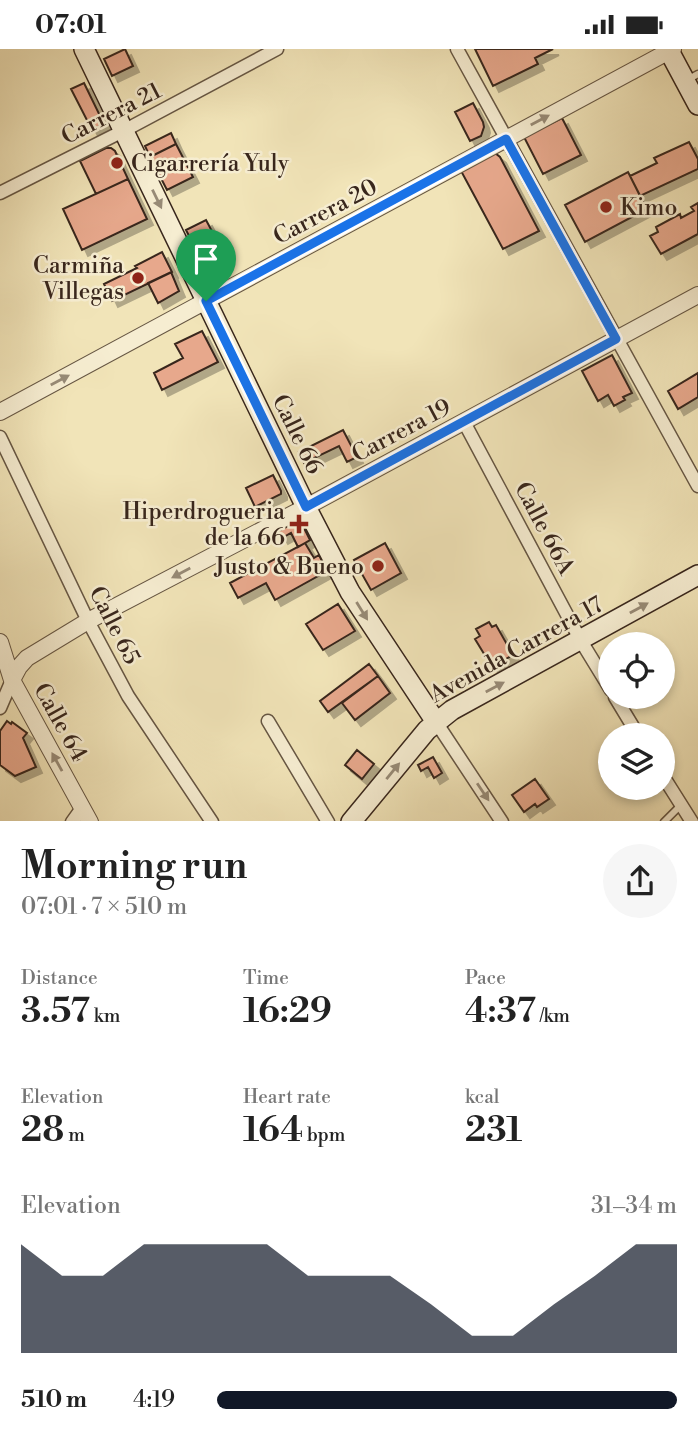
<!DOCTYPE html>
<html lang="en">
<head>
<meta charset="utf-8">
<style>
  :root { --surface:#fff; --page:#f6f6f6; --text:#222; --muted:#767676; --accent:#111827 }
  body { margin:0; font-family:"Libre Bodoni",serif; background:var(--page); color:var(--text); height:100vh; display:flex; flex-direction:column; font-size:26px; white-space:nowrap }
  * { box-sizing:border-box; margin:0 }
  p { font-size:23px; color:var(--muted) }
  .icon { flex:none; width:38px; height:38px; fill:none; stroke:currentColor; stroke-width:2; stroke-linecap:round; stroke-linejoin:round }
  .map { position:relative; height:772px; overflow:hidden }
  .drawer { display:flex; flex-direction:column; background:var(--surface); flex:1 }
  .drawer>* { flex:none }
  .fabs { position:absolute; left:598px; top:583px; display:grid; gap:14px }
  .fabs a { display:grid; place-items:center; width:77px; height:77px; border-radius:50%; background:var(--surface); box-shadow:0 4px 10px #0003; font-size:35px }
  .pin { position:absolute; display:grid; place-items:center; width:60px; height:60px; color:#fff; margin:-72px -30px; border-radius:50% 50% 50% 0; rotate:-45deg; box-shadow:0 0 7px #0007 }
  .pin .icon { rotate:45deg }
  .round { display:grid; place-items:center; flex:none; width:74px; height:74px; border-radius:37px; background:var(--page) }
  .summary { display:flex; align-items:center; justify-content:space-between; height:119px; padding:0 21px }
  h1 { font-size:38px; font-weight:600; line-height:52px }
  .stats { display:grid; grid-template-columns:repeat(3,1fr); gap:10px; height:119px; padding:7px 21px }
  .stats div { display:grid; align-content:center }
  .stats b { font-size:35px; font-weight:600 }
  .stats small { font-size:19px; font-weight:400 }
  .stats p { font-size:19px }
  .chart { height:196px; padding:14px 21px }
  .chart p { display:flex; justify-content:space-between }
  .chart svg { width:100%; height:126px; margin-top:7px; fill:var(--accent); opacity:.7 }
  ul { padding:0 21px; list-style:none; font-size:23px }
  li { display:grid; grid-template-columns:112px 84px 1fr; align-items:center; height:52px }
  li i { height:18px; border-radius:9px; background:var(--accent) }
  .status { display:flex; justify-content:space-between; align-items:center; height:49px; padding:0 35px; background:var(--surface); direction:ltr }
  .status svg { height:19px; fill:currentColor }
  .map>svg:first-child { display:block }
  .building { fill:#e7a88c; stroke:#38261c; stroke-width:2; filter:url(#shadow) }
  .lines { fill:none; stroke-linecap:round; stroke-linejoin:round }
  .service-casing { stroke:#665643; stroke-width:9 }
  .minor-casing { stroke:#665643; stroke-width:15 }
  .tertiary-casing { stroke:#665643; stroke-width:18 }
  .secondary-casing { stroke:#38261c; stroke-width:22 }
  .service { stroke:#f6edd1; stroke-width:6 }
  .minor { stroke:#f6edd1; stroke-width:12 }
  .tertiary { stroke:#f6edd1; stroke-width:16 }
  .secondary { stroke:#f6edd1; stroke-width:19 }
  .oneway { fill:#978a76 }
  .route-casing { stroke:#fff; stroke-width:14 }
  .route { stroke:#1a73e8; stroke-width:9 }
  .poi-dot { fill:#8f2418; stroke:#f6edd1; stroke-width:2.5 }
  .labels { text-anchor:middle; stroke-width:5; stroke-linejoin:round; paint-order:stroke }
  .street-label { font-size:23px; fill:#38261c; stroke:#f6edd1 }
  .poi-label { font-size:23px; fill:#38261c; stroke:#f6edd1; text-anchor:end }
</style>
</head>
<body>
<div class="status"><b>07:01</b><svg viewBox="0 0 49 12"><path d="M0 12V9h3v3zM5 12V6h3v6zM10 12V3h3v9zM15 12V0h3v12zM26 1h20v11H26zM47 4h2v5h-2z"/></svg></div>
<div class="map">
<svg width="698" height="773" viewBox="0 0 698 773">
  <defs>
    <filter id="shadow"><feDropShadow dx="6" dy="6" stdDeviation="0" flood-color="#0004"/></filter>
  </defs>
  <rect width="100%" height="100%" fill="#f1e4b8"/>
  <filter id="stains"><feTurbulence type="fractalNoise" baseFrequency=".00286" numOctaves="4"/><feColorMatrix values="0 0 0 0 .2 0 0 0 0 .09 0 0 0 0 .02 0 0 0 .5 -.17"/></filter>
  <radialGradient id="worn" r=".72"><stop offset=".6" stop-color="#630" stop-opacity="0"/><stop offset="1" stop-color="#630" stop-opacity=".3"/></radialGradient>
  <path class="building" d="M125 0 133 17 112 27 104 10Z
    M475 0H553L535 9 538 15 493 37Z
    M84 34 104 75 92 81 71 40Z
    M473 54 483 73 484 78 481 87 470 92 455 63Z
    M562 69 581 106 543 125 524 88Z
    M171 84 176 95 150 108 145 97Z
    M689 93 698 110V120L640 147 630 127 657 114 654 109Z
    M176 95 193 128 167 141 150 108Z
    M106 99H111L115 102 128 130 96 145 80 112Z
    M495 104 500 108 539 182 503 200 460 120Z
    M628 123 647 160 585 193 565 156Z
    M128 130 147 170 82 201 63 160Z
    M698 154V185L661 205 650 187 658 183 656 178 680 165 681 169 694 162 691 158Z
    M206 171 214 186 207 190 219 213 206 220 186 181Z
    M162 203 172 223 112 252 104 235 137 219 135 217Z
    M171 223 179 242 158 254 148 234Z
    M202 282 218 313 162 341 154 324 183 309 175 295Z
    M612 306 632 344 623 348 625 351 614 357 608 346 598 352 582 322Z
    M698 324V348L678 360 668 342Z
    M343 381 357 408 347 413 339 397 304 414 299 403Z
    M273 426 281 442V445L255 458 246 439Z
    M300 471 310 491 298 498 291 484 282 489 278 482Z
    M305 494 314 509 319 506 327 522 275 551 266 534 238 549 230 534Z
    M385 494 401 524 371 541 354 511Z
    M338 555 355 582 323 601 306 575Z
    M489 573 492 578 496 576 513 606 492 618 475 590 480 587 476 580Z
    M369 615 378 627 328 663 320 652Z
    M378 627 390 644 355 671 342 654Z
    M7 672 11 675 12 673 27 684 23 689 36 718 15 727 0 716V682Z
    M357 701 374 715 362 730 345 716Z
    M433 708 442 724 434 729 428 718 421 722 418 716Z
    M535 730 549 750 537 758 535 755 524 763 512 746Z"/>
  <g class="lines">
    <g class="service-casing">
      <path id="service" d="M687 31 698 25
        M664 773 681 756"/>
    </g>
    <g class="minor-casing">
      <path id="minor" d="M457 0 698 437
        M0 144 129 79 277 0
        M464 373 581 592 611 641
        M0 388 88 572 128 647 212 773
        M615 648 638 686
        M0 659 12 631
        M268 672 328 773
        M436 673 502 773
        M663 727 692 773
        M72 773 82 759"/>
    </g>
    <g class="tertiary-casing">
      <path id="tertiary" d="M0 363 673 0
        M0 593 12 631 90 773
        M12 631 19 618 27 609 88 572 306 458 698 246"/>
    </g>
    <g class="secondary-casing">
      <path id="secondary" d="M84 0 306 458 350 543 436 673
        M668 0 698 56
        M351 773 427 681 452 661 698 526"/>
    </g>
    <use href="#service" class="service"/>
    <use href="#minor" class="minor"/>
    <use href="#tertiary" class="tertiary"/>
    <use href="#secondary" class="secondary"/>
  </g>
  <defs><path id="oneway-solid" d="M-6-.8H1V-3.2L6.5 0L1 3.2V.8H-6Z" transform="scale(1.75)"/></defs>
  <g class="oneway">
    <use href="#oneway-solid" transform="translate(540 71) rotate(-28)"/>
    <use href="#oneway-solid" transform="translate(157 150) rotate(64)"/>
    <use href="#oneway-solid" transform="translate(60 331) rotate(-28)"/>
    <use href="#oneway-solid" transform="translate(181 524) rotate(152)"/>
    <use href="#oneway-solid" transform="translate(639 559) rotate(-29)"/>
    <use href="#oneway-solid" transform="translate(362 562) rotate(58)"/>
    <use href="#oneway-solid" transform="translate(495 638) rotate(-28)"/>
    <use href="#oneway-solid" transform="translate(57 713) rotate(-119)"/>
    <use href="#oneway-solid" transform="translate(393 722) rotate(-51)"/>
    <use href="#oneway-solid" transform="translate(483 743) rotate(56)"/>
  </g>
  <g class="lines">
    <g class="route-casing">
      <path id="route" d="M506 90 616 290 306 458 206 252Z"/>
    </g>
    <use href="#route" class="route"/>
  </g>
  <g class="poi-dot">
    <circle cx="117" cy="114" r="7"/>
    <circle cx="606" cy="158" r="7"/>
    <circle cx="138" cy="229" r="7"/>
    <path d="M295.5 464.5h7v7h7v7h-7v7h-7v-7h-7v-7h7z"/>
    <circle cx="378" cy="517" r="7"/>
  </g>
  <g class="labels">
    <g class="street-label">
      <text transform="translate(111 64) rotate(-27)" y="8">Carrera 21</text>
      <text transform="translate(325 162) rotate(-28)" y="8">Carrera 20</text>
      <text transform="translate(401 381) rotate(-28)" y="8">Carrera 19</text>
      <text transform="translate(298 385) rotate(64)" y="8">Calle 66</text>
      <text transform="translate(545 479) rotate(62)" y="8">Calle 66A</text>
      <text transform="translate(115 576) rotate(63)" y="8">Calle 65</text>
      <text transform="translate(516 600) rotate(-29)" y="8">Avenida Carrera 17</text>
      <text transform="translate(61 673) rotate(61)" y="8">Calle 64</text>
    </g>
    <g class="poi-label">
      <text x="131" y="122" text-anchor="start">Cigarrería Yuly</text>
      <text x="620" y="166" text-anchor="start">Kimo</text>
      <text x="124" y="224">Carmiña<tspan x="124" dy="26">Villegas</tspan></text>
      <text x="285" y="470">Hiperdrogueria<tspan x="285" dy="26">de la 66</tspan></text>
      <text x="364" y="525">Justo &amp; Bueno</text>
    </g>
  </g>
  <rect width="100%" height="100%" filter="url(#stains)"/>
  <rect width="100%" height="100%" fill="url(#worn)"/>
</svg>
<div class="fabs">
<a><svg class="icon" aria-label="locate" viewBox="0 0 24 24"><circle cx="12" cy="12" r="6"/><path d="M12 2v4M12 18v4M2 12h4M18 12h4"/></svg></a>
<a><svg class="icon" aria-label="layers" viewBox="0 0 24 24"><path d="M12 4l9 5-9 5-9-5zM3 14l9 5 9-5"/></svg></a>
</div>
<div class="pin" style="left:206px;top:252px;background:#1e9e55"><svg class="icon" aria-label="arrive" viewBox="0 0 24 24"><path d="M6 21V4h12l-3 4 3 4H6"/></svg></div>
</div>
<section class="drawer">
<div class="summary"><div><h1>Morning run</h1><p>07:01 · 7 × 510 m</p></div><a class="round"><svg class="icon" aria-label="share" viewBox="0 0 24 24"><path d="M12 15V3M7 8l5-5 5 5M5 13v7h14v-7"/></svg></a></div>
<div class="stats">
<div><p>Distance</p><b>3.57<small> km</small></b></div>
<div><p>Time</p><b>16:29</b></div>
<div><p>Pace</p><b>4:37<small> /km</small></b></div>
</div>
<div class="stats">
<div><p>Elevation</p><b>28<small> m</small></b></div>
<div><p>Heart rate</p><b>164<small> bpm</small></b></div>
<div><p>kcal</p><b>231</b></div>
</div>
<div class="chart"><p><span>Elevation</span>31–34 m</p>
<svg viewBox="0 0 160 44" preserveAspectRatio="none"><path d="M0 44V6L10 17L20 17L30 6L40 6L50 6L60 6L70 17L80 17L90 17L100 27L110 38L120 38L130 27L140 17L150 6L160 6V44z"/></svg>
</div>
<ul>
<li><b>510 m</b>4:19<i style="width:100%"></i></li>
</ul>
</section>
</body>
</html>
